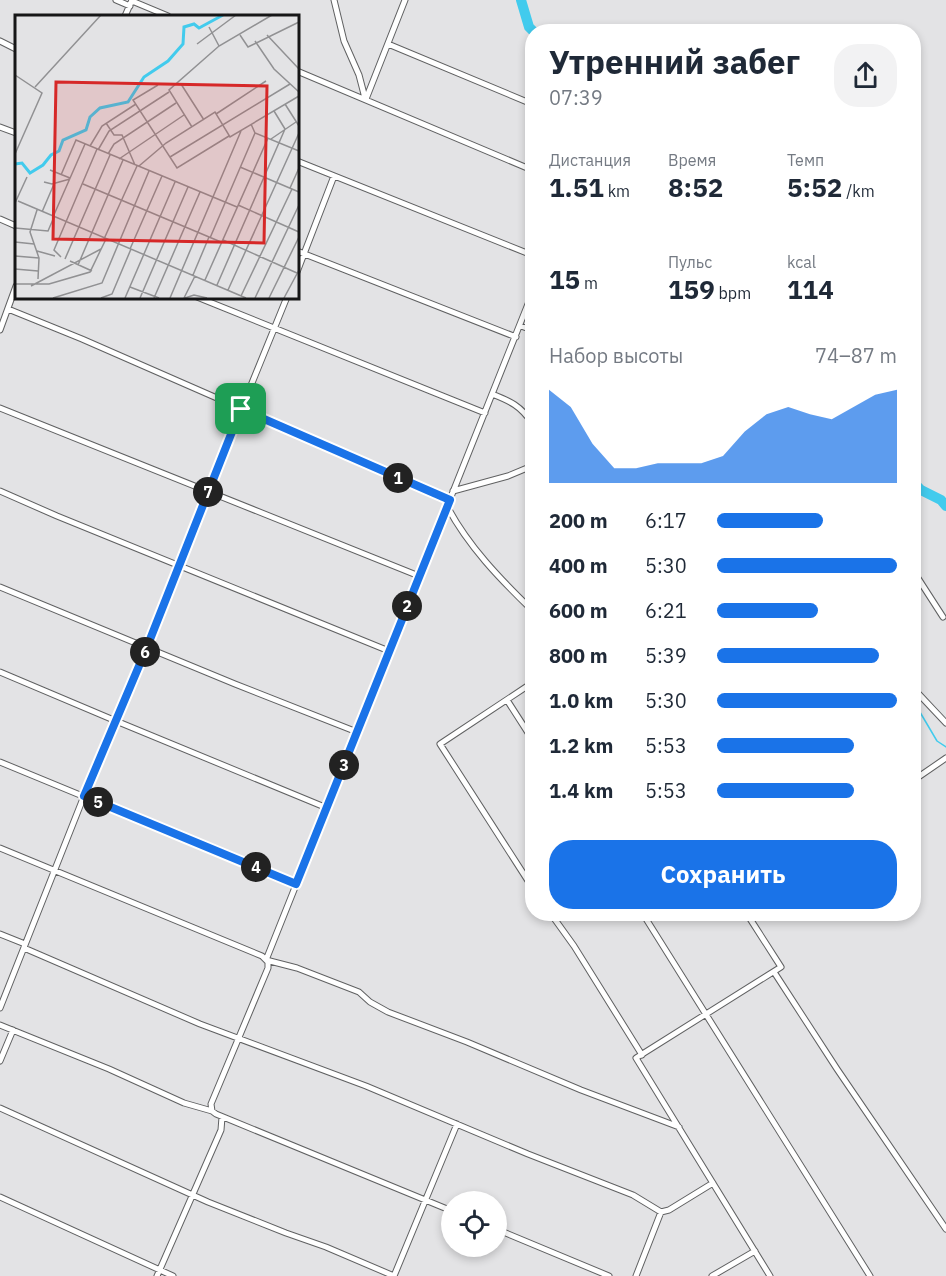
<!DOCTYPE html>
<html lang="ru">
<head>
<meta charset="utf-8">
<style>
  :root { --surface:#fff; --page:#f2f2f3; --text:#1f2937; --muted:#747a83; --accent:#1a73e8 }
  body { margin:0; font-family:"IBM Plex Sans",sans-serif; background:var(--page); color:var(--text); height:100vh; display:flex; flex-direction:column; font-size:22px; white-space:nowrap }
  * { box-sizing:border-box; margin:0 }
  p { font-size:20px; color:var(--muted) }
  .icon { flex:none; width:33px; height:33px; fill:none; stroke:currentColor; stroke-width:2; stroke-linecap:round; stroke-linejoin:round }
  .map { position:relative; flex:1; overflow:hidden }
  .side { position:absolute; left:525px; top:24px; width:396px; height:897px; display:flex; flex-direction:column; background:var(--surface); border-radius:24px; box-shadow:0 3px 9px #0003 }
  .side>* { flex:none }
  .fabs { position:absolute; left:441px; top:1191px; display:grid; gap:12px }
  .fabs a { display:grid; place-items:center; width:66px; height:66px; border-radius:50%; background:var(--surface); box-shadow:0 3px 9px #0003; font-size:30px }
  .pin { position:absolute; display:grid; place-items:center; width:51px; height:51px; color:#fff; margin:-26px; border-radius:12px; box-shadow:0 3px 9px #0006 }
  .km { position:absolute; width:30px; height:30px; margin:-15px; border-radius:50%; background:#222; color:#fff; font-size:16px; line-height:30px; text-align:center }
  .round { display:grid; place-items:center; flex:none; width:63px; height:63px; border-radius:24px; background:var(--page) }
  .summary { display:flex; align-items:center; justify-content:space-between; height:102px; padding:0 24px }
  h1 { font-size:33px; font-weight:700; line-height:45px }
  .metrics { display:grid; grid-template-columns:repeat(3,1fr); gap:9px; height:102px; padding:6px 24px }
  .metrics div { display:grid; align-content:center }
  .metrics b { font-size:26px; font-weight:700 }
  .metrics small { font-size:16px; font-weight:400 }
  .metrics p { font-size:16px }
  .chart { height:168px; padding:12px 24px }
  .chart p { display:flex; justify-content:space-between }
  .chart svg { width:100%; height:108px; margin-top:6px; fill:var(--accent); opacity:.7 }
  .cta { display:flex; gap:12px; margin-top:auto; padding:12px 24px }
  .cta a { flex:1; height:69px; border-radius:24px; background:var(--accent); color:#fff; font-size:24px; font-weight:700; line-height:69px; text-align:center }
  ul { padding:0 24px; list-style:none; font-size:20px }
  li { display:grid; grid-template-columns:96px 72px 1fr; align-items:center; height:45px }
  li i { height:15px; border-radius:8px; background:var(--accent) }
  .map>svg:first-child { display:block }
  .lines { fill:none; stroke-linecap:round; stroke-linejoin:round }
  .stream { stroke:#42cbed; stroke-width:1.5 }
  .river { stroke:#42cbed; stroke-width:10 }
  .minor-casing { stroke:#606162; stroke-width:7 }
  .minor { stroke:#fff; stroke-width:5 }
  .route-casing { stroke:#fff; stroke-width:12 }
  .route { stroke:#1a73e8; stroke-width:8 }
  .inset-river { fill:none; stroke:#42cbed; stroke-width:3 }
  .inset-road { fill:none; stroke:#919193; stroke-width:1.5 }
  .view { fill:#d62828; fill-opacity:0.15; stroke:#d62828; stroke-width:3 }
  .inset-edge { fill:none; stroke:#161617; stroke-width:3 }
</style>
</head>
<body>
<div class="map">
<svg width="946" height="1276" viewBox="0 0 946 1276">
  <rect width="100%" height="100%" fill="#e3e3e5"/>
  <g class="lines">
    <path class="stream" d="M914 702 937 741 946 747"/>
    <path class="river" d="M521 0 529 27 534 32
      M914 483 921 490 941 500 946 506"/>
    <g class="minor-casing">
      <path id="minor" d="M116 0 130 6
        M334 0 344 41 359 75 365 98
        M132 1 168 16
        M125 16 132 0
        M0 41 16 49
        M388 44 532 104
        M297 71 532 170
        M366 99 405 0
        M0 127 16 133
        M297 161 532 255
        M0 219 16 226
        M297 251 516 337
        M297 272 334 176
        M197 297 485 413
        M8 309 82 339 450 500
        M521 326 532 330
        M0 330 16 286
        M492 394C510 401 521 406 532 423
        M0 408 419 576
        M0 491 57 516 389 651
        M453 491 508 476 532 466
        M447 506C468 546 500 579 532 610
        M914 572 943 617
        M0 587 235 684 357 732
        M0 672 116 721 327 808
        M532 683 440 744 532 887
        M914 689 946 723
        M507 700 532 739
        M0 762 296 884
        M914 780 946 758
        M0 848 262 956 266 960 297 968 359 992 370 1002 388 1012 467 1042 581 1090 679 1127
        M551 914 574 946 642 1055
        M643 914 870 1276
        M747 914 781 967 636 1058 770 1276
        M0 934 25 944
        M24 948 200 1024 366 1086 528 1154 633 1195 661 1212 669 1210 713 1183
        M774 972 837 1069 946 1229
        M0 1008 84 796 147 647 208 491 287 297
        M0 1025 109 1069 184 1103 212 1111 216 1114 452 1211
        M0 1061 13 1030
        M0 1108 208 1202 286 1233 326 1247 394 1276
        M212 1111 211 1104 268 968V962L266 960 532 294
        M0 1197 173 1276
        M496 1229 609 1276
        M157 1276 221 1130 222 1117
        M394 1276 457 1124
        M636 1276 661 1212
        M712 1276 755 1251"/>
    </g>
    <use href="#minor" class="minor"/>
  </g>
  <g class="lines">
    <g class="route-casing">
      <path id="route" d="M241 409 450 500 296 884 84 796 147 647Z"/>
    </g>
    <use href="#route" class="route"/>
  </g>
  <g transform="translate(15 15)">
    <rect width="284" height="284" fill="#e3e3e5"/>
    <path class="inset-river" d="M0 149 7 148 15 158 28 150 36 140 44 136 48 125 71 115 75 102 85 93 113 87 129 62 153 46 168 29 169 12 179 9 184 13 208 0"/>
    <path class="inset-road" d="M194 12 204 31M225 20 233 32 284 7M252 20 284 54M240 26 259 54 284 77M182 29 221 0M0 60 27 78 0 139M166 69 189 105M143 70 118 85 162 153 214 121M20 72 86 0M270 89 284 111M259 96 270 114M201 99 251 66M91 108 99 120H107L120 150M236 109 240 118 284 136M177 112 154 75 204 31 257 0M256 124 281 107M75 131 87 111 121 89M83 135 94 116 154 77M93 139 99 129 161 88M155 142 275 69M104 144 169 100M124 151 151 128 200 97 215 122 284 81M225 152 284 177M35 155 55 163M46 160 61 125 222 192M29 167 37 169 55 164M68 169 206 227M275 173 284 153M3 186 231 283M0 188 12 162M223 190 284 217M22 195 15 217 24 243 23 264M27 197 39 169M38 202 70 129M0 213 33 216 39 202M195 223 240 118M89 224 122 151M208 225 282 258M0 227 19 229M115 234 147 161M22 236 40 241M0 241 24 243M46 242 39 235 82 134M50 244 95 140M55 246 77 256M63 250 108 145M0 254 23 256M178 260 194 222M190 265 253 123M0 269H34L75 257 91 224M202 270 270 114M16 271 86 234M115 272 144 283M213 275 284 118M226 281 277 174M38 283 87 268 134 156M86 283 97 279 116 234M110 283 160 167M125 283 173 172M139 283 185 177M155 283 226 116M169 283 180 261M170 283 179 280 192 283M240 283 284 190M254 283 284 222M269 283 284 255"/>
    <path class="view" d="M41 67 252 71 249 228 38 224Z"/>
    <rect width="284" height="284" class="inset-edge"/>
  </g>
</svg>
<div class="fabs">
<a><svg class="icon" aria-label="locate" viewBox="0 0 24 24"><circle cx="12" cy="12" r="6"/><path d="M12 2v4M12 18v4M2 12h4M18 12h4"/></svg></a>
</div>
<div class="pin" style="left:241px;top:409px;background:#1e9e55"><svg class="icon" aria-label="arrive" viewBox="0 0 24 24"><path d="M6 21V4h12l-3 4 3 4H6"/></svg></div>
<b class="km" style="left:398px;top:478px">1</b>
<b class="km" style="left:407px;top:606px">2</b>
<b class="km" style="left:344px;top:765px">3</b>
<b class="km" style="left:256px;top:867px">4</b>
<b class="km" style="left:98px;top:802px">5</b>
<b class="km" style="left:145px;top:652px">6</b>
<b class="km" style="left:208px;top:492px">7</b>
<section class="side">
<div class="summary"><div><h1>Утренний забег</h1><p>07:39</p></div><a class="round"><svg class="icon" aria-label="share" viewBox="0 0 24 24"><path d="M12 15V3M7 8l5-5 5 5M5 13v7h14v-7"/></svg></a></div>
<div class="metrics">
<div><p>Дистанция</p><b>1.51<small> km</small></b></div>
<div><p>Время</p><b>8:52</b></div>
<div><p>Темп</p><b>5:52<small> /km</small></b></div>
</div>
<div class="metrics">
<div><b>15<small> m</small></b></div>
<div><p>Пульс</p><b>159<small> bpm</small></b></div>
<div><p>kcal</p><b>114</b></div>
</div>
<div class="chart"><p><span>Набор высоты</span>74–87 m</p>
<svg viewBox="0 0 160 44" preserveAspectRatio="none"><path d="M0 44V6L10 13L20 28L30 38L40 38L50 36L60 36L70 36L80 33L90 23L100 16L110 13L120 16L130 18L140 13L150 8L160 6V44z"/></svg>
</div>
<ul>
<li><b>200 m</b>6:17<i style="width:59%"></i></li>
<li><b>400 m</b>5:30<i style="width:100%"></i></li>
<li><b>600 m</b>6:21<i style="width:56%"></i></li>
<li><b>800 m</b>5:39<i style="width:90%"></i></li>
<li><b>1.0 km</b>5:30<i style="width:100%"></i></li>
<li><b>1.2 km</b>5:53<i style="width:76%"></i></li>
<li><b>1.4 km</b>5:53<i style="width:76%"></i></li>
</ul>
<div class="cta"><a>Сохранить</a></div>
</section>
</div>
</body>
</html>
